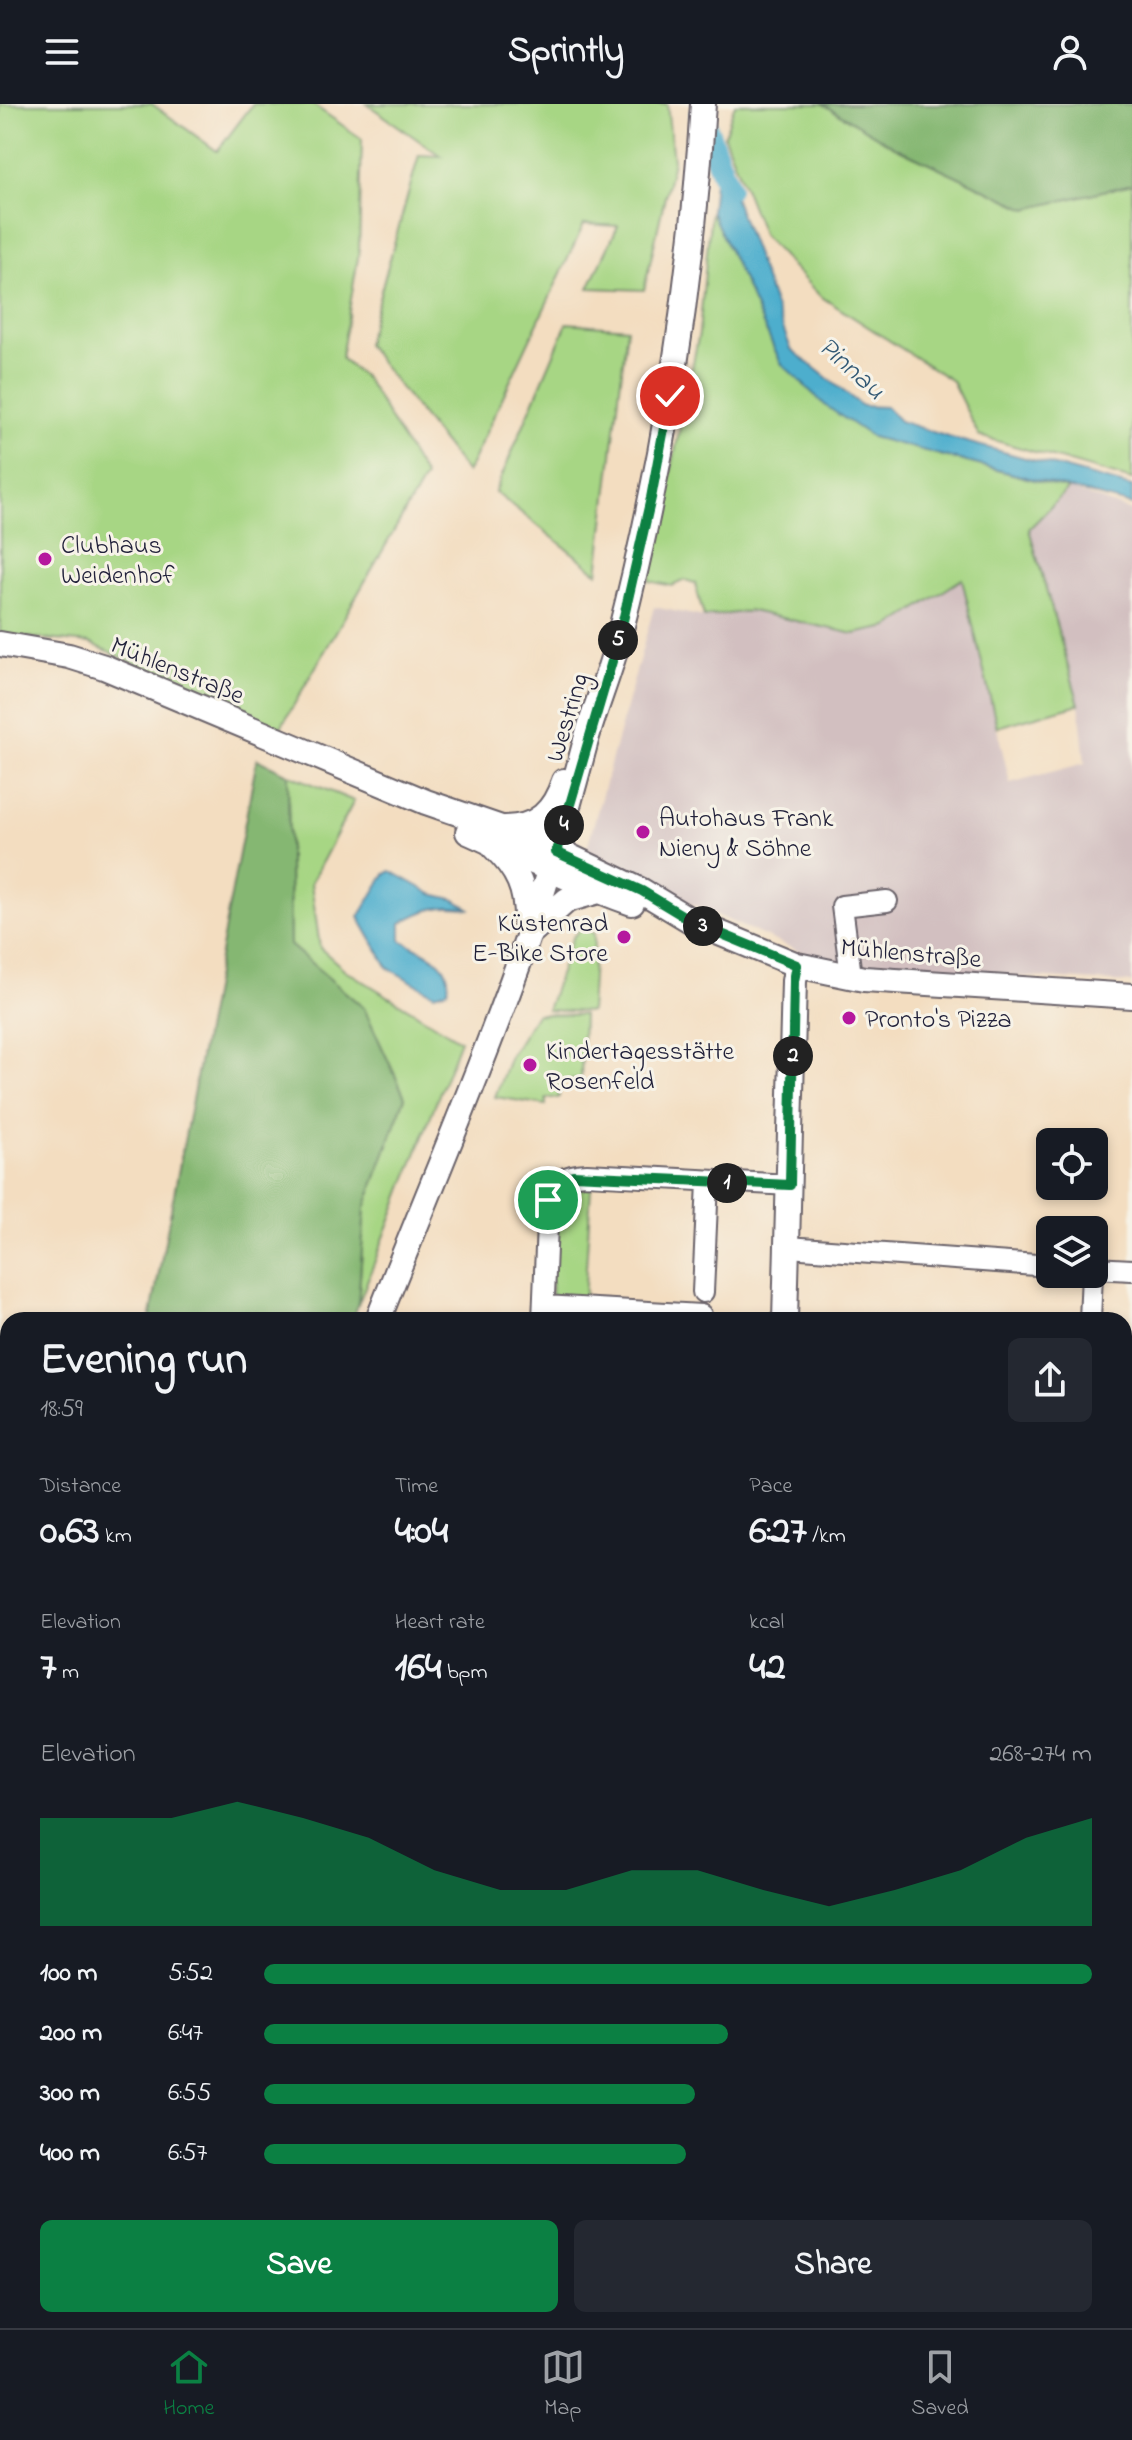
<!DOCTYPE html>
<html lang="en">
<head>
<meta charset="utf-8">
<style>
  :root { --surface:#171b24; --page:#242831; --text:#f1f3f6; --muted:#9ea1a6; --line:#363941; --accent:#0b8043 }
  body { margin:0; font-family:"Indie Flower",sans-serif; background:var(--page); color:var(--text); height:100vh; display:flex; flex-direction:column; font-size:30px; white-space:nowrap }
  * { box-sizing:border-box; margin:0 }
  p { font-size:26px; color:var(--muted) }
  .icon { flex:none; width:44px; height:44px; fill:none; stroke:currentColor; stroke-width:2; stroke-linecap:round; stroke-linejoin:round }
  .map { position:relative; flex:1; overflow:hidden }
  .side { position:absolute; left:0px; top:1208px; width:1132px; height:1016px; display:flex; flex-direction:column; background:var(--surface); border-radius:24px 24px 0 0; box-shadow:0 4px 12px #0003 }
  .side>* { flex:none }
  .fabs { position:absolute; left:1036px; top:1024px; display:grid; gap:16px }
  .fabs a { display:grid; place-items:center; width:72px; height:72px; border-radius:12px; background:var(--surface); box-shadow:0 4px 12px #0003; font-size:40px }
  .pin { position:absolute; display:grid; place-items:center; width:68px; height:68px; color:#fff; margin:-34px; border:4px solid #fff; border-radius:50%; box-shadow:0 2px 8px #0007 }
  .km { position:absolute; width:40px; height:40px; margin:-20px; border-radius:50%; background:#222; color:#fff; font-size:22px; line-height:40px; text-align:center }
  .round { display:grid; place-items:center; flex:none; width:84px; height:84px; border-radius:12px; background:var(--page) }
  .head { display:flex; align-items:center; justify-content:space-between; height:136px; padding:0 40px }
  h1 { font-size:44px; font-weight:700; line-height:60px }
  .metrics { display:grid; grid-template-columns:repeat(3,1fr); gap:12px; height:136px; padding:8px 40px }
  .metrics div { display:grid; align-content:center }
  .metrics b { font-size:40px; font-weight:700 }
  .metrics small { font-size:22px; font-weight:400 }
  .metrics p { font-size:22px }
  .chart { height:224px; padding:16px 40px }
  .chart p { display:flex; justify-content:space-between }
  .chart svg { width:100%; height:144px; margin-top:8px; fill:var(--accent); opacity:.7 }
  .action { display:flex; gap:16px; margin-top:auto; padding:16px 40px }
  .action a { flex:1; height:92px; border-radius:12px; background:var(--accent); color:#fff; font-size:32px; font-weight:700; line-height:92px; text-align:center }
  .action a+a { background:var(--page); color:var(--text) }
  ul { padding:0 40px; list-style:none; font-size:26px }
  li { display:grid; grid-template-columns:128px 96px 1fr; align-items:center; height:60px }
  li i { height:20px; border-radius:10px; background:var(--accent) }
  header { display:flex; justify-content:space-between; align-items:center; height:104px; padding:0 40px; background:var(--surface); font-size:36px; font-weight:700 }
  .menu { display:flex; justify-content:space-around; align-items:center; height:112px; border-top:2px solid var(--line); background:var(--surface); font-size:22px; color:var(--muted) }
  .menu a { display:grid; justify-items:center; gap:4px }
  .menu .active { color:var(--accent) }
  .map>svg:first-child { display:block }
  .industrial { fill:#d2bfc0 }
  .green { fill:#a7d684; stroke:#647c60; stroke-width:2 }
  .forest { fill:#85b772; stroke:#546c56; stroke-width:2 }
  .water { fill:#4eaecd; stroke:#386884; stroke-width:2 }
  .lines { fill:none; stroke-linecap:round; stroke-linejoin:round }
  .river { stroke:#4eaecd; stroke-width:24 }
  .minor-casing { stroke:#6b636a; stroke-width:24 }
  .major-casing { stroke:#6b636a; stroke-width:28 }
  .minor { stroke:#fff; stroke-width:20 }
  .major { stroke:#fff; stroke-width:24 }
  .route-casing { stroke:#fff; stroke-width:16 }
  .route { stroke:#0b8043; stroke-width:10 }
  .poi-dot { fill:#b5179e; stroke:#f7f3e8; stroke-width:3 }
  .labels { text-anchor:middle; stroke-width:6; stroke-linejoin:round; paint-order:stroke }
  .poi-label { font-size:26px; fill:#22223b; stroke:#f7f3e8; text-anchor:start }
  .street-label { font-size:26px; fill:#22223b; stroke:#f7f3e8 }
  .water-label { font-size:28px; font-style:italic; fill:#345a75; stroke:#f7f3e8 }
</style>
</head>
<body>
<header><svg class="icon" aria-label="menu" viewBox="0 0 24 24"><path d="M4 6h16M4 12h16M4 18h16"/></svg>Sprintly<svg class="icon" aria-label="person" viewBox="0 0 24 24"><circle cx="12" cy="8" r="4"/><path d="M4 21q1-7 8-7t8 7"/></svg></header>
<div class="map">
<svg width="1132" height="2224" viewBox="0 0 1132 2224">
  <rect width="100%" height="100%" fill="#f7f3e8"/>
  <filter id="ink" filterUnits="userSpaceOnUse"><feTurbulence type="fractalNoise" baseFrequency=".0125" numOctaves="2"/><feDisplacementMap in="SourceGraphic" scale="16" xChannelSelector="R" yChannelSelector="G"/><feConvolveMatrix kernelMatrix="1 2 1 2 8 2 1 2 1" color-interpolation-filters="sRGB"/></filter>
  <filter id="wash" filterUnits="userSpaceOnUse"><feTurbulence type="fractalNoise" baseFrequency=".006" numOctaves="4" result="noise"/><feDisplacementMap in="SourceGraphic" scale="32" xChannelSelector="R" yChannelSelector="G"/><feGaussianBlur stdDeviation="1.8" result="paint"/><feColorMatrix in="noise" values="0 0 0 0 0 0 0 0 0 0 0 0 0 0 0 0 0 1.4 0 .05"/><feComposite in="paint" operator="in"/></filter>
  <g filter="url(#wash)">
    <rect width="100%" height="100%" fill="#f3ddc0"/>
    <path class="industrial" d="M1068 385 1132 407V879L854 863 821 857 678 794 592 749 587 744 654 503 704 513 751 507 855 530 889 523 962 475 1010 679 1085 659 1079 600 1028 425Z"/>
    <path class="green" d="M0 0H152L217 47 253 0H312L362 35 359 148 341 254 366 275 425 373 280 625 90 539 0 531Z
      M367 0H667L673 57 644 186 589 184 618 122 584 120 467 369 366 240 419 51 441 52Z
      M735 0H823L895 43 1027 105 1132 80V376L979 332 952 277 820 192 763 132 724 32Z
      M711 107 781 259 872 333 1068 385 1029 425 1079 600 997 623 962 475 889 523 854 530 751 507 704 513 695 479 685 476 672 482 649 477 699 229Z
      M567 219 627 224 598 469 495 388Z
      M288 670 354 697 311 779 320 844 345 866 460 936 358 1201 365 1104 405 993 364 904 290 842Z
      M586 824 594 830V838L590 908 547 906 572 834 579 826Z
      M536 910 583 911 581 976H559V994H546V1001L495 993 510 952Z
      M591 1083 584 1197 551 1195C553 1161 543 1085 591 1083Z
      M1132 1500V1759L1124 1749V1506Z
      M8 1944V2118L0 2140V1958Z
      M39 2216H316L317 2224H64Z"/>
    <path class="forest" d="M823 0H1132V80L1027 105 895 43Z
      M257 655 288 670 290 841 364 904 405 993 365 1104 358 1201 352 1216H150Z
      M8 1822V1944L0 1958V1832Z"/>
    <path class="water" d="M717 48 791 245 862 302 886 303 899 317 948 333 1132 383V401L872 333 826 302 781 259 711 107Z
      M391 767 432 790 453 795 471 805C443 800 426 804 401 819V836C424 849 453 856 448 886L434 890 388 864 359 813 385 770Z"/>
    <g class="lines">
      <path class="river" d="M701 10 728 84"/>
    </g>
  </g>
  <g filter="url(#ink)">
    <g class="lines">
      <g class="minor-casing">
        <path id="minor" d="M850 864 842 802 887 797
          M788 1143 1050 1162
          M1094 1164 1132 1166
          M703 1188 708 1078
          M544 1202 701 1211
          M543 1216 548 1096C554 1076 566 1071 587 1070L790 1081
          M1090 1216 1092 1170
          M1124 1387H1132
          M1124 1996 1132 2008
          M0 2216 25 2224
          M371 2216 372 2224
          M464 2224V2216
          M679 2224 680 2216
          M988 2224 993 2216"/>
      </g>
      <g class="major-casing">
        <path id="major" d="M0 540 69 552 104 563 426 698 533 735 642 787 695 819 797 861 864 875 1132 892
          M505 724C538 724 554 707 564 677
          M468 728C522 752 575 779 632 799
          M494 743C518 766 527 786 526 819
          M531 828 567 796 599 787
          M378 1216C424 1098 475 981 518 861 545 787 566 712 586 636 596 601 610 568 619 533 664 359 692 179 703 0
          M785 1216 794 877 797 861
          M0 2172 8 2149
          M770 2224 771 2216"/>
      </g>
      <use href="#minor" class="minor"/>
      <use href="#major" class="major"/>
    </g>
  </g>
  <g class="lines" filter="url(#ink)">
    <g class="route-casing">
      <path id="route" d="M548 1096C552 1081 558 1076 573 1071L790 1081 794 877 797 861 695 819 642 787 556 748 620 530 651 394 670 292"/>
    </g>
    <use href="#route" class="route"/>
  </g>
  <g class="poi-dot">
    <circle cx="45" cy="455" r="8"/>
    <circle cx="643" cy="728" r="8"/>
    <circle cx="624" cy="833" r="8"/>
    <circle cx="849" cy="914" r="8"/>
    <circle cx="530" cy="961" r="8"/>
  </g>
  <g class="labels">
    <g class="poi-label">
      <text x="61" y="449">Clubhaus<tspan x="61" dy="30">Weidenhof</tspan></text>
      <text x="659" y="722">Autohaus Frank<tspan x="659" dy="30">Nieny &amp; Söhne</tspan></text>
      <text x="608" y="827" text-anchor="end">Küstenrad<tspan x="608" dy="30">E-Bike Store</tspan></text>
      <text x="865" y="923">Pronto's Pizza</text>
      <text x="546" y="955">Kindertagesstätte<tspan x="546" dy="30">Rosenfeld</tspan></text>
    </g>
    <g class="street-label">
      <text transform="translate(178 565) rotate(22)" y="9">Mühlenstraße</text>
      <text transform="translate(566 613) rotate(-73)" y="9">Westring</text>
      <text transform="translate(911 848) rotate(5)" y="9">Mühlenstraße</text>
    </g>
    <g class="water-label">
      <text transform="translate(853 263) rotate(42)" y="10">Pinnau</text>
    </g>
  </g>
</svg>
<div class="fabs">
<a><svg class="icon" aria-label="locate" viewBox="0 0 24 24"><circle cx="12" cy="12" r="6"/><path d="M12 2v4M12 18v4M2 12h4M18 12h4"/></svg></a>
<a><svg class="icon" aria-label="layers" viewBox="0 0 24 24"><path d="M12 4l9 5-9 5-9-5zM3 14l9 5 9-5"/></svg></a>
</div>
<div class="pin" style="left:548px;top:1096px;background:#1e9e55"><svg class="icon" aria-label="arrive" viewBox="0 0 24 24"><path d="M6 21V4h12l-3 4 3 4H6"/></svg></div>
<div class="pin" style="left:670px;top:292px;background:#d93025"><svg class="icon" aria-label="check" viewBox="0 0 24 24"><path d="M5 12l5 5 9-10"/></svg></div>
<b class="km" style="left:727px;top:1079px">1</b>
<b class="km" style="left:793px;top:952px">2</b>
<b class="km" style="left:703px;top:822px">3</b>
<b class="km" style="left:564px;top:721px">4</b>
<b class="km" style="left:618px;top:536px">5</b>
<section class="side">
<div class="head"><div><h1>Evening run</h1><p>18:59</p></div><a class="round"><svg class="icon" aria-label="share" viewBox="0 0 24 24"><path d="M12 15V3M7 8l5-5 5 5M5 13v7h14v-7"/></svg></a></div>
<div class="metrics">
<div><p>Distance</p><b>0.63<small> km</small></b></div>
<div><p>Time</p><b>4:04</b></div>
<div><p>Pace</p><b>6:27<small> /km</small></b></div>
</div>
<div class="metrics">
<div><p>Elevation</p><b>7<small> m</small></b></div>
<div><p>Heart rate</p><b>164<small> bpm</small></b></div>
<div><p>kcal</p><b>42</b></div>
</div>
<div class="chart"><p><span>Elevation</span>268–274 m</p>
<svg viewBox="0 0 160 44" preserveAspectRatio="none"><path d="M0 44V11L10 11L20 11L30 6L40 11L50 17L60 27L70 33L80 33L90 27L100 27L110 33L120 38L130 33L140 27L150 17L160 11V44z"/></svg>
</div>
<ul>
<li><b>100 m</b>5:52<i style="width:100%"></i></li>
<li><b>200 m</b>6:47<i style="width:56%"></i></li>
<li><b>300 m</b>6:55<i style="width:52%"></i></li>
<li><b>400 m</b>6:57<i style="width:51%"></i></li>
</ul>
<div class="action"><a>Save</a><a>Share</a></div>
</section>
</div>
<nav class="menu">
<a class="active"><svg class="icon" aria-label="home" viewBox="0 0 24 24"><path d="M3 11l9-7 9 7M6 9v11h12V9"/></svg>Home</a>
<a><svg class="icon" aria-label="map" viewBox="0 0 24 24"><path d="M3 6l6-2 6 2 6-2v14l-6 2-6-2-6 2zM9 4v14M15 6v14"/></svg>Map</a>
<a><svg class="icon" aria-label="saved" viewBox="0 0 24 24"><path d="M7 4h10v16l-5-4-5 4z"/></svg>Saved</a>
</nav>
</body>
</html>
